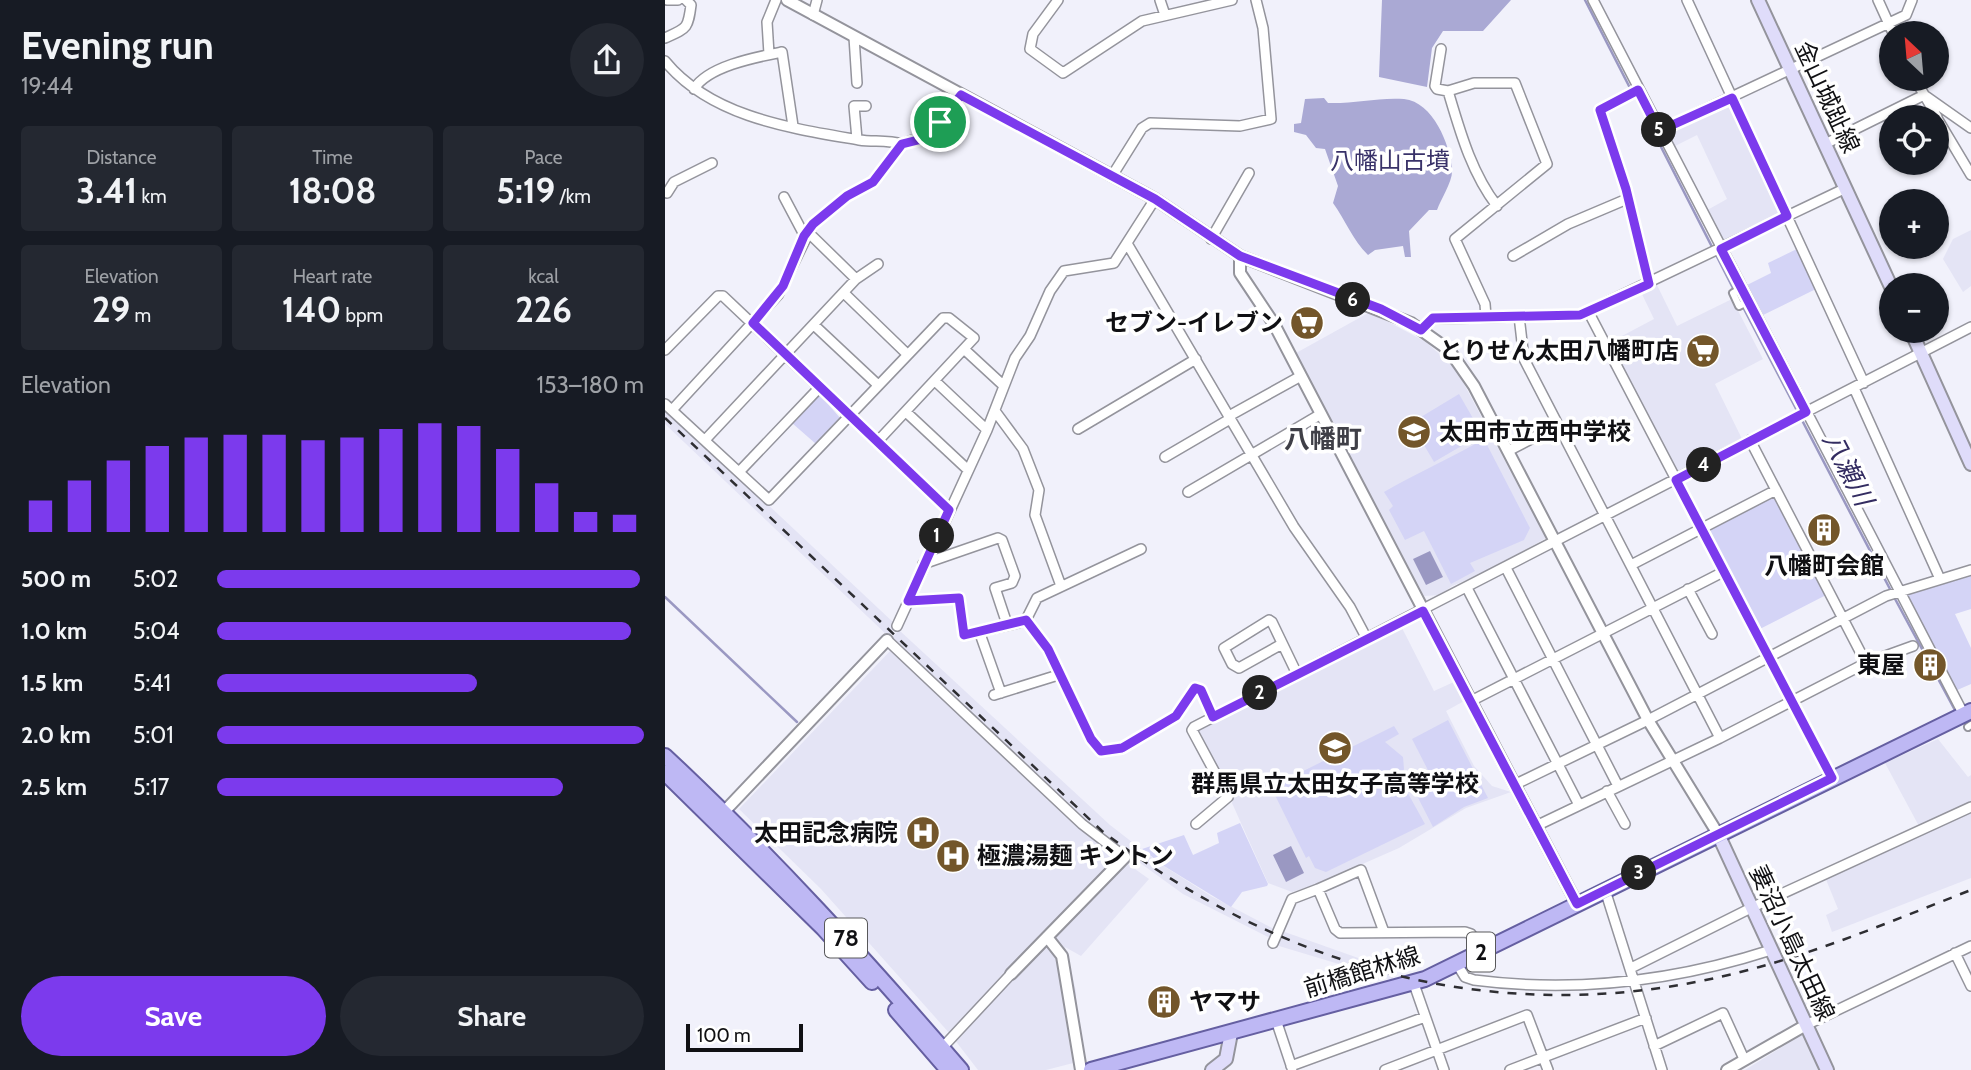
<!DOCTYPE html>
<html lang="en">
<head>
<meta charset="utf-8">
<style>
  :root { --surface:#171b24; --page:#242831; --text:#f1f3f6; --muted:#9ea1a6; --accent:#7c3aed }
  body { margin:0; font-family:Cabin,"Noto Sans JP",sans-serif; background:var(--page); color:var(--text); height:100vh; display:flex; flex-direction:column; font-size:26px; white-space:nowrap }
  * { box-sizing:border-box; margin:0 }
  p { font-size:23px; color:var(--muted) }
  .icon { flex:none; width:38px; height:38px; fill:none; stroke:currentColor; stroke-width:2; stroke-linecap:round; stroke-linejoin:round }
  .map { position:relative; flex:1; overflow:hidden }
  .panel { display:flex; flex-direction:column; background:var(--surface); width:665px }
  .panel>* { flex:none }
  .needle { width:46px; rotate:334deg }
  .fabs { position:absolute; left:1214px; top:21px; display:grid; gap:14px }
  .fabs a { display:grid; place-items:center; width:70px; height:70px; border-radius:50%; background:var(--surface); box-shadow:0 2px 5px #0004; font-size:35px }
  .scale { position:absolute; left:21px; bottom:18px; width:117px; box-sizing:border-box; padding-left:7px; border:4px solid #101013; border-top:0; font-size:19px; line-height:24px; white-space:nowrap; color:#101013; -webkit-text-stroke:5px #fff; paint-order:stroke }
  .pin { position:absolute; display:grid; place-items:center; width:60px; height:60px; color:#fff; margin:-30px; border:4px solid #fff; border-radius:50%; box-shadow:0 2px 7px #0007 }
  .km { position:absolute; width:35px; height:35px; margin:-18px; border-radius:50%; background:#222; color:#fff; font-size:19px; line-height:35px; text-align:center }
  .round { display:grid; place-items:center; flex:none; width:74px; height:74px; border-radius:37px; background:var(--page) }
  .summary { display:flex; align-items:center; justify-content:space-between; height:119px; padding:0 21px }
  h1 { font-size:38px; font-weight:700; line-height:52px }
  .metrics { display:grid; grid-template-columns:repeat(3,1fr); gap:10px; height:119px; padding:7px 21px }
  .metrics div { display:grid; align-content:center; border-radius:7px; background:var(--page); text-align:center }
  .metrics b { font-size:35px; font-weight:700 }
  .metrics small { font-size:19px; font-weight:400 }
  .metrics p { font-size:19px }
  .chart { height:196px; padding:14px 21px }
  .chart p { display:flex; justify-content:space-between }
  .chart svg { width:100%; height:126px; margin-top:7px; stroke:var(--accent); stroke-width:6 }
  .primary-button { display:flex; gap:14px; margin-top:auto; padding:14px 21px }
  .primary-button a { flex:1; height:80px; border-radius:42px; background:var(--accent); color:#fff; font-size:28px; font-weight:700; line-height:80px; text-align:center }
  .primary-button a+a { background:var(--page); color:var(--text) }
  ul { padding:0 21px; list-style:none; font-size:23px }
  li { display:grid; grid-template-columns:112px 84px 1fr; align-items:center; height:52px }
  li i { height:18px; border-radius:9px; background:var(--accent) }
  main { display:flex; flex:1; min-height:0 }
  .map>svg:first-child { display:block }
  .built { fill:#e4e4f5 }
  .green { fill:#d4d4f6 }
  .forest { fill:#aaa9d4 }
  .water { fill:#9a98c2 }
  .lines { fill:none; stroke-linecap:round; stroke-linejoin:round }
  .stream { stroke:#9a98c2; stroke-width:2.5 }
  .pedestrian-casing { stroke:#94949c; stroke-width:10 }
  .minor-casing { stroke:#94949c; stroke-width:12 }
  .tertiary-casing { stroke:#94949c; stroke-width:14 }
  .secondary-casing { stroke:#94949c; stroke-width:16 }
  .primary-casing { stroke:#655fa1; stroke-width:18 }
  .pedestrian { stroke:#fff; stroke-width:6 }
  .minor { stroke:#fff; stroke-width:9 }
  .tertiary { stroke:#fff; stroke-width:10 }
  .secondary { stroke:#dfdcfa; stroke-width:12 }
  .primary { stroke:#beb8f4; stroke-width:14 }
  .rail { stroke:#2e2e32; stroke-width:2.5; stroke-dasharray:9 9; stroke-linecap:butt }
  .route-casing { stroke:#fff; stroke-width:14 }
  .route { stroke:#7c3aed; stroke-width:9 }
  .labels { text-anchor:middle; stroke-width:7; stroke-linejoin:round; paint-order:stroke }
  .shield { fill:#fff; stroke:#58585a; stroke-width:2 }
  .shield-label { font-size:23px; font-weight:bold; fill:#101013 }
  .street-label { font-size:24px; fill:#101013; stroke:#fff }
  .park-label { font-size:24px; fill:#393269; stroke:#fff }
  .poi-label { font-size:24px; font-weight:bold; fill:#101013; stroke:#fff; text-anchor:end }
  .neighbourhood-label { font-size:26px; font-weight:bold; fill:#3f3f47; stroke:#fff }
  .water-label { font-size:26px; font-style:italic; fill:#332c61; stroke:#fff }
</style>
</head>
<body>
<main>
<section class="panel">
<div class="summary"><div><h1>Evening run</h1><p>19:44</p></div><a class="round"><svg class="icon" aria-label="share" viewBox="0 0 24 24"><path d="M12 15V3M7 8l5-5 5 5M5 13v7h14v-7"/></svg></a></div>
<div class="metrics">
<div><p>Distance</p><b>3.41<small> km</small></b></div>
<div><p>Time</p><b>18:08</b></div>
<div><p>Pace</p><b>5:19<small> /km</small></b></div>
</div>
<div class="metrics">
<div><p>Elevation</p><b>29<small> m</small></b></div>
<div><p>Heart rate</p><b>140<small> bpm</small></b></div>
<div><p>kcal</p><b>226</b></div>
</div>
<div class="chart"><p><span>Elevation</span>153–180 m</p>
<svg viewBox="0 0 160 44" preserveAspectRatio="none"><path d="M5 44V33M15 44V26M25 44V19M35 44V14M45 44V11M55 44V10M65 44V10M75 44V12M85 44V11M95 44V8M105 44V6M115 44V7M125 44V15M135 44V27M145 44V37M155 44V38"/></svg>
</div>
<ul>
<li><b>500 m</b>5:02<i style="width:99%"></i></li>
<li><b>1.0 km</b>5:04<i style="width:97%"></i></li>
<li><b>1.5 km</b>5:41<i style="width:61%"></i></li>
<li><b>2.0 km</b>5:01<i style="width:100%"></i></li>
<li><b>2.5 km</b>5:17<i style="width:81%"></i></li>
</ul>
<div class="primary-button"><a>Save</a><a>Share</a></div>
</section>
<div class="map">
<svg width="1306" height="1070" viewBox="0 0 1306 1070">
  <rect width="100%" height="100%" fill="#f1f1fb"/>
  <path class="built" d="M1067 98 1122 216 1056 249 1037 213 1062 199 1032 135 1004 149 994 131Z
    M1306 230V286L1298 292 1278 259 1288 239Z
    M990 281 1012 326 1067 299 1098 359 1050 384 1079 443 1011 480 940 345 989 319 974 288Z
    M705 312 761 342 791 369 881 538 819 573 787 586 775 595 759 596 631 353Z
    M0 408 230 624 226 634 223 636 0 424Z
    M736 626 769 691 791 681 801 700 781 711 809 766 827 786 846 792 801 808 734 848 652 884 627 892 603 883 567 803 568 799 530 729Z
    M234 630 445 825 494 863 546 896 609 929 605 938 518 894 435 834 226 639Z
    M226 650 446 852 484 879 416 956 400 947 411 991 412 1022 420 1060 381 1070H313L286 1035 156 889 74 809Z
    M1273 739 1303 777 1306 775V804L1255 828 1220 763Z
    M1306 810V878L1167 932 1161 915 1173 909 1160 877Z
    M617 931 730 971 727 980 614 946Z
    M1136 1035 1141 1037 1156 1070H1080Z"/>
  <path class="green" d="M1136 247 1155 287 1092 318 1076 288 1106 273 1103 263Z
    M794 394 817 434 769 462 746 423Z
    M152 396H156L176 419 151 444 127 423Z
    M817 440 820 441 865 528 859 540 805 563 810 571 786 584 759 531 740 540 724 510 728 506 719 492C752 473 784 459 817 440Z
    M1111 490 1165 593 1089 632 1036 529Z
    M1306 575V609L1290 614 1306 648V684L1290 691 1238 592Z
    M783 720 823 798 799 807 768 827 747 786 766 776 747 739Z
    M729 726 734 734 720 742 738 757 739 769 735 779 760 824 661 872 650 868 644 856 641 858 606 787Z
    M575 823 603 884 602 886 577 892 566 907 499 866 477 849 519 835 528 855 554 843 552 833Z"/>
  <path class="forest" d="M717 0H846L818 31H778L767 48 762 87 714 77Z
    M659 98 663 103C688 104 714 97 739 99 768 102 785 144 787 170 788 181 776 199 772 210H764L744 231 746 257H740L738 246 710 250 703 255C687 239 681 221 668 203L673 186 660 149 651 148 641 135 629 132V124L636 123 640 99Z"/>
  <path class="water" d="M765 551 778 577 761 585 748 559Z
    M626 846 639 873 621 882 608 855Z"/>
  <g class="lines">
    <path class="stream" d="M920 0 966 90
      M970 96 1069 290
      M1077 305 1226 591
      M0 597 132 722
      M1229 597 1292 714"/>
    <g class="pedestrian-casing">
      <path id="pedestrian" d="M1075 289 1082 302 1074 306 1068 293Z
        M1303 727 1306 725"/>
    </g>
    <g class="minor-casing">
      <path id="minor" d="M2 0H13
        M393 0 368 34 365 49 398 73 477 21 567 0
        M495 0 500 15
        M928 0 1299 715
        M1022 0 1199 383
        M1213 0 1228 33
        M148 15 152 0
        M189 37 192 83
        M0 38C22 28 23 29 26 5L21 0
        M776 49 770 86 772 89 783 91 809 83H850L882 164 790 239 820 304 821 317
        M104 54 102 22 111 0
        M0 61C46 117 125 128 194 140 208 142 223 140 237 144
        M1250 79 1272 117
        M29 89C43 66 92 57 117 52L128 126
        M973 90 935 110 961 189 984 284
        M783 91C795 131 806 172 832 206
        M1259 95 1306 128
        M1272 118 1306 175
        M994 131 1241 15 1247 0
        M192 139 189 106H201
        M1160 144 1259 95
        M447 176 477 128 485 123 575 126 606 119 598 28 591 0
        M2 193 9 182 47 163
        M119 197 137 231 148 237 191 279
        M546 239 584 173
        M463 245 629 527 685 607 702 639
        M848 256 903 224 962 199
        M180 294 242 354
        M923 311 1167 778
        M854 316 859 359 1055 738
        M149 325 213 385
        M756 330 768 319 915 315 1181 188
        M0 350 53 296H58L284 510
        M300 350 339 386
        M270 381 322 430
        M1189 388 1275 579
        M0 404 104 500 278 318H284L309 338 212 442
        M7 410 113 295 148 224 182 196 208 182 237 144 263 134 296 95
        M330 411 358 449 374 490 370 515 396 586
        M241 412 302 469
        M564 416 636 376
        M413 429 531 359
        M40 440 191 279 213 264
        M1085 440 1201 663
        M843 451 893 425
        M500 457 565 419
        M74 472 155 387
        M523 492 656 414
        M258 564 333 538 337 540 350 576 347 583 330 588 342 624
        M966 565 1111 490
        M841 568 953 786
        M802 588 914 805
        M1023 589 1047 634
        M243 601 294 598 299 635 353 623 361 620 372 598 476 549
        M361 620 383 649 426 739 436 751 457 748 511 716 530 688 536 690 548 717
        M232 626 322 430 350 358 365 336 385 291 399 271 449 263 490 199
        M314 631 336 693
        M222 640 417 824 460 857
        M617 644 574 668 567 664 559 648 604 620 607 622 632 674
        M329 695 390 676
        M806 701 1058 572
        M849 785 983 720 1221 596 1306 570
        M942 791 960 824
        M531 824 563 797 527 730 529 727 1306 327
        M871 826 1055 738 1201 663 1248 646
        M653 889 696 870 719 932
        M940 890 997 1070
        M608 943 627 899 653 889 670 929 675 933 800 932 806 934 816 952
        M1290 953 1306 986
        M792 964 800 977 809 980C910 993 1010 981 1106 950
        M966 968 1088 907 1306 807
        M749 984 779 1070
        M611 1020 627 1068
        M1141 1025 1306 946
        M989 1046 1058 1013 1079 1059
        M277 1048 346 974
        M626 1066 760 1017
        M720 1070 862 1015 883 1070
        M845 1070 981 1018"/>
    </g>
    <g class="tertiary-casing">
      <path id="tertiary" d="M122 0 490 199 575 256 746 323 784 350 809 386 983 720 1053 834
        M575 256V273L609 324 912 904
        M55 816 222 640
        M382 937 397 956 416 1070
        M346 974 460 857
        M1062 1070 1141 1025"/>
    </g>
    <g class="secondary-casing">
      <path id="secondary" d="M1093 0 1227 289
        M1246 331 1306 464
        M1053 834 1162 1070
        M547 1070 561 1059 566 1033"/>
    </g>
    <g class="primary-casing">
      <path id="primary" d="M0 756C106 855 202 961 296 1070
        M0 773 158 928 207 982
        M231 1010 283 1070
        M426 1070 760 979 1306 711"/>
    </g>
    <use href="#pedestrian" class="pedestrian"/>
    <use href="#minor" class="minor"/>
    <use href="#tertiary" class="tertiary"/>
    <use href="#secondary" class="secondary"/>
    <use href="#primary" class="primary"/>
    <path class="rail" d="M0 418 437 831C627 976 852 1033 1087 969 1162 949 1234 918 1306 890"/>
  </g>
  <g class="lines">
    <g class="route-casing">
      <path id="route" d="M973 90 994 131 1067 98 1122 216 1056 249 1141 412 1011 480 1167 778 912 904 758 611 548 717 536 690 530 688 511 716 457 748 436 751 426 739 383 649 361 620 299 635 294 598 243 601 284 510 88 323 118 286 139 236 148 224 182 196 208 182 237 144 253 140 269 129 296 95 490 199 575 256 716 309 756 330 768 318 915 315 984 284 961 189 935 110Z"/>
    </g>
    <use href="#route" class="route"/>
  </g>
  <defs>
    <g id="supermarket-disc" transform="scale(1.75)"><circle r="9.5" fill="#73562a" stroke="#fff"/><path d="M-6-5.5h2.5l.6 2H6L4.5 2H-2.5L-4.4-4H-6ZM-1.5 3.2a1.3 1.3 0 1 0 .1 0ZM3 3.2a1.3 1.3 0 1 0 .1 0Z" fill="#fff"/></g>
    <g id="school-disc" transform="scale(1.75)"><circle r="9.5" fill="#73562a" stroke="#fff"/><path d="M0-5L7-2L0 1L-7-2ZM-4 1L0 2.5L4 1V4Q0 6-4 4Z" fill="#fff"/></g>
    <g id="building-disc" transform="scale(1.75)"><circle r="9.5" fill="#73562a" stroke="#fff"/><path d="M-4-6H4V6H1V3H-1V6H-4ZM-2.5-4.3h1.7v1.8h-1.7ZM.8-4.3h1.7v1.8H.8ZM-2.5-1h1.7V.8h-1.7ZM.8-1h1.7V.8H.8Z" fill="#fff"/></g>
    <g id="hospital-disc" transform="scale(1.75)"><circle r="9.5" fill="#73562a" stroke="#fff"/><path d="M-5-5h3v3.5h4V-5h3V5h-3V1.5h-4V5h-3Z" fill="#fff"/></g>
  </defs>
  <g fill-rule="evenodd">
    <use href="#supermarket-disc" x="642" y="323"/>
    <use href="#supermarket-disc" x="1038" y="351"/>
    <use href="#school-disc" x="749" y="432"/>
    <use href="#building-disc" x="1159" y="530"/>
    <use href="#building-disc" x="1265" y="665"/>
    <use href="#school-disc" x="670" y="748"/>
    <use href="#hospital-disc" x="258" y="833"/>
    <use href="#hospital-disc" x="288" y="856"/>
    <use href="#building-disc" x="499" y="1002"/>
  </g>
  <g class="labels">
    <g class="shield">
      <rect x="160" y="918.5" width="42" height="39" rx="5"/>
      <rect x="802" y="932.5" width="28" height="39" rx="5"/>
    </g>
    <g class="shield-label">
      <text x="181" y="946">78</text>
      <text x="816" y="960">2</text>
    </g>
    <g class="street-label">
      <text transform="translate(1162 97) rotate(65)" y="8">金山城趾線</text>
      <text transform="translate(1127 943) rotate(65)" y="8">妻沼小島太田線</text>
      <text transform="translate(697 972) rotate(-17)" y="8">前橋館林線</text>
    </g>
    <g class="park-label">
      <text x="725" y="169">八幡山古墳</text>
    </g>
    <g class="poi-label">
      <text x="618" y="331">セブン-イレブン</text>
      <text x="1014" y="359">とりせん太田八幡町店</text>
      <text x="774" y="440" text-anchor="start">太田市立西中学校</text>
      <text x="1159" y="574" text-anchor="middle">八幡町会館</text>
      <text x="1240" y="673">東屋</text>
      <text x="670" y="792" text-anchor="middle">群馬県立太田女子高等学校</text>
      <text x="233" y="841">太田記念病院</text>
      <text x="312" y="864" text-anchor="start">極濃湯麺 キントン</text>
      <text x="524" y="1010" text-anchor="start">ヤマサ</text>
    </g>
    <g class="neighbourhood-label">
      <text x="658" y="448">八幡町</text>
    </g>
    <g class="water-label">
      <text transform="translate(1183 469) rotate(63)" y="9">八瀬川</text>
    </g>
  </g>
</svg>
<div class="fabs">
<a><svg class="needle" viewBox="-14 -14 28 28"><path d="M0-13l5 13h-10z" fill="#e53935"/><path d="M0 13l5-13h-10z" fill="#9ea1a6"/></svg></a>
<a><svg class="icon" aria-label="locate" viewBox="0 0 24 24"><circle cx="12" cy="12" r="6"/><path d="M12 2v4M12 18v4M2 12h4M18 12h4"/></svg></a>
<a>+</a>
<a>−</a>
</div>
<div class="scale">100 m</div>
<div class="pin" style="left:275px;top:122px;background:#1e9e55"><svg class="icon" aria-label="arrive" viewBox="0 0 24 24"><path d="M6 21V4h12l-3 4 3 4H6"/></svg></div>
<b class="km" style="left:272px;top:536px">1</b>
<b class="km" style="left:595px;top:693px">2</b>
<b class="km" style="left:974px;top:873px">3</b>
<b class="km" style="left:1039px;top:465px">4</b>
<b class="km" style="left:994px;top:130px">5</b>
<b class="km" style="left:688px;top:300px">6</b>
</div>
</main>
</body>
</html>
